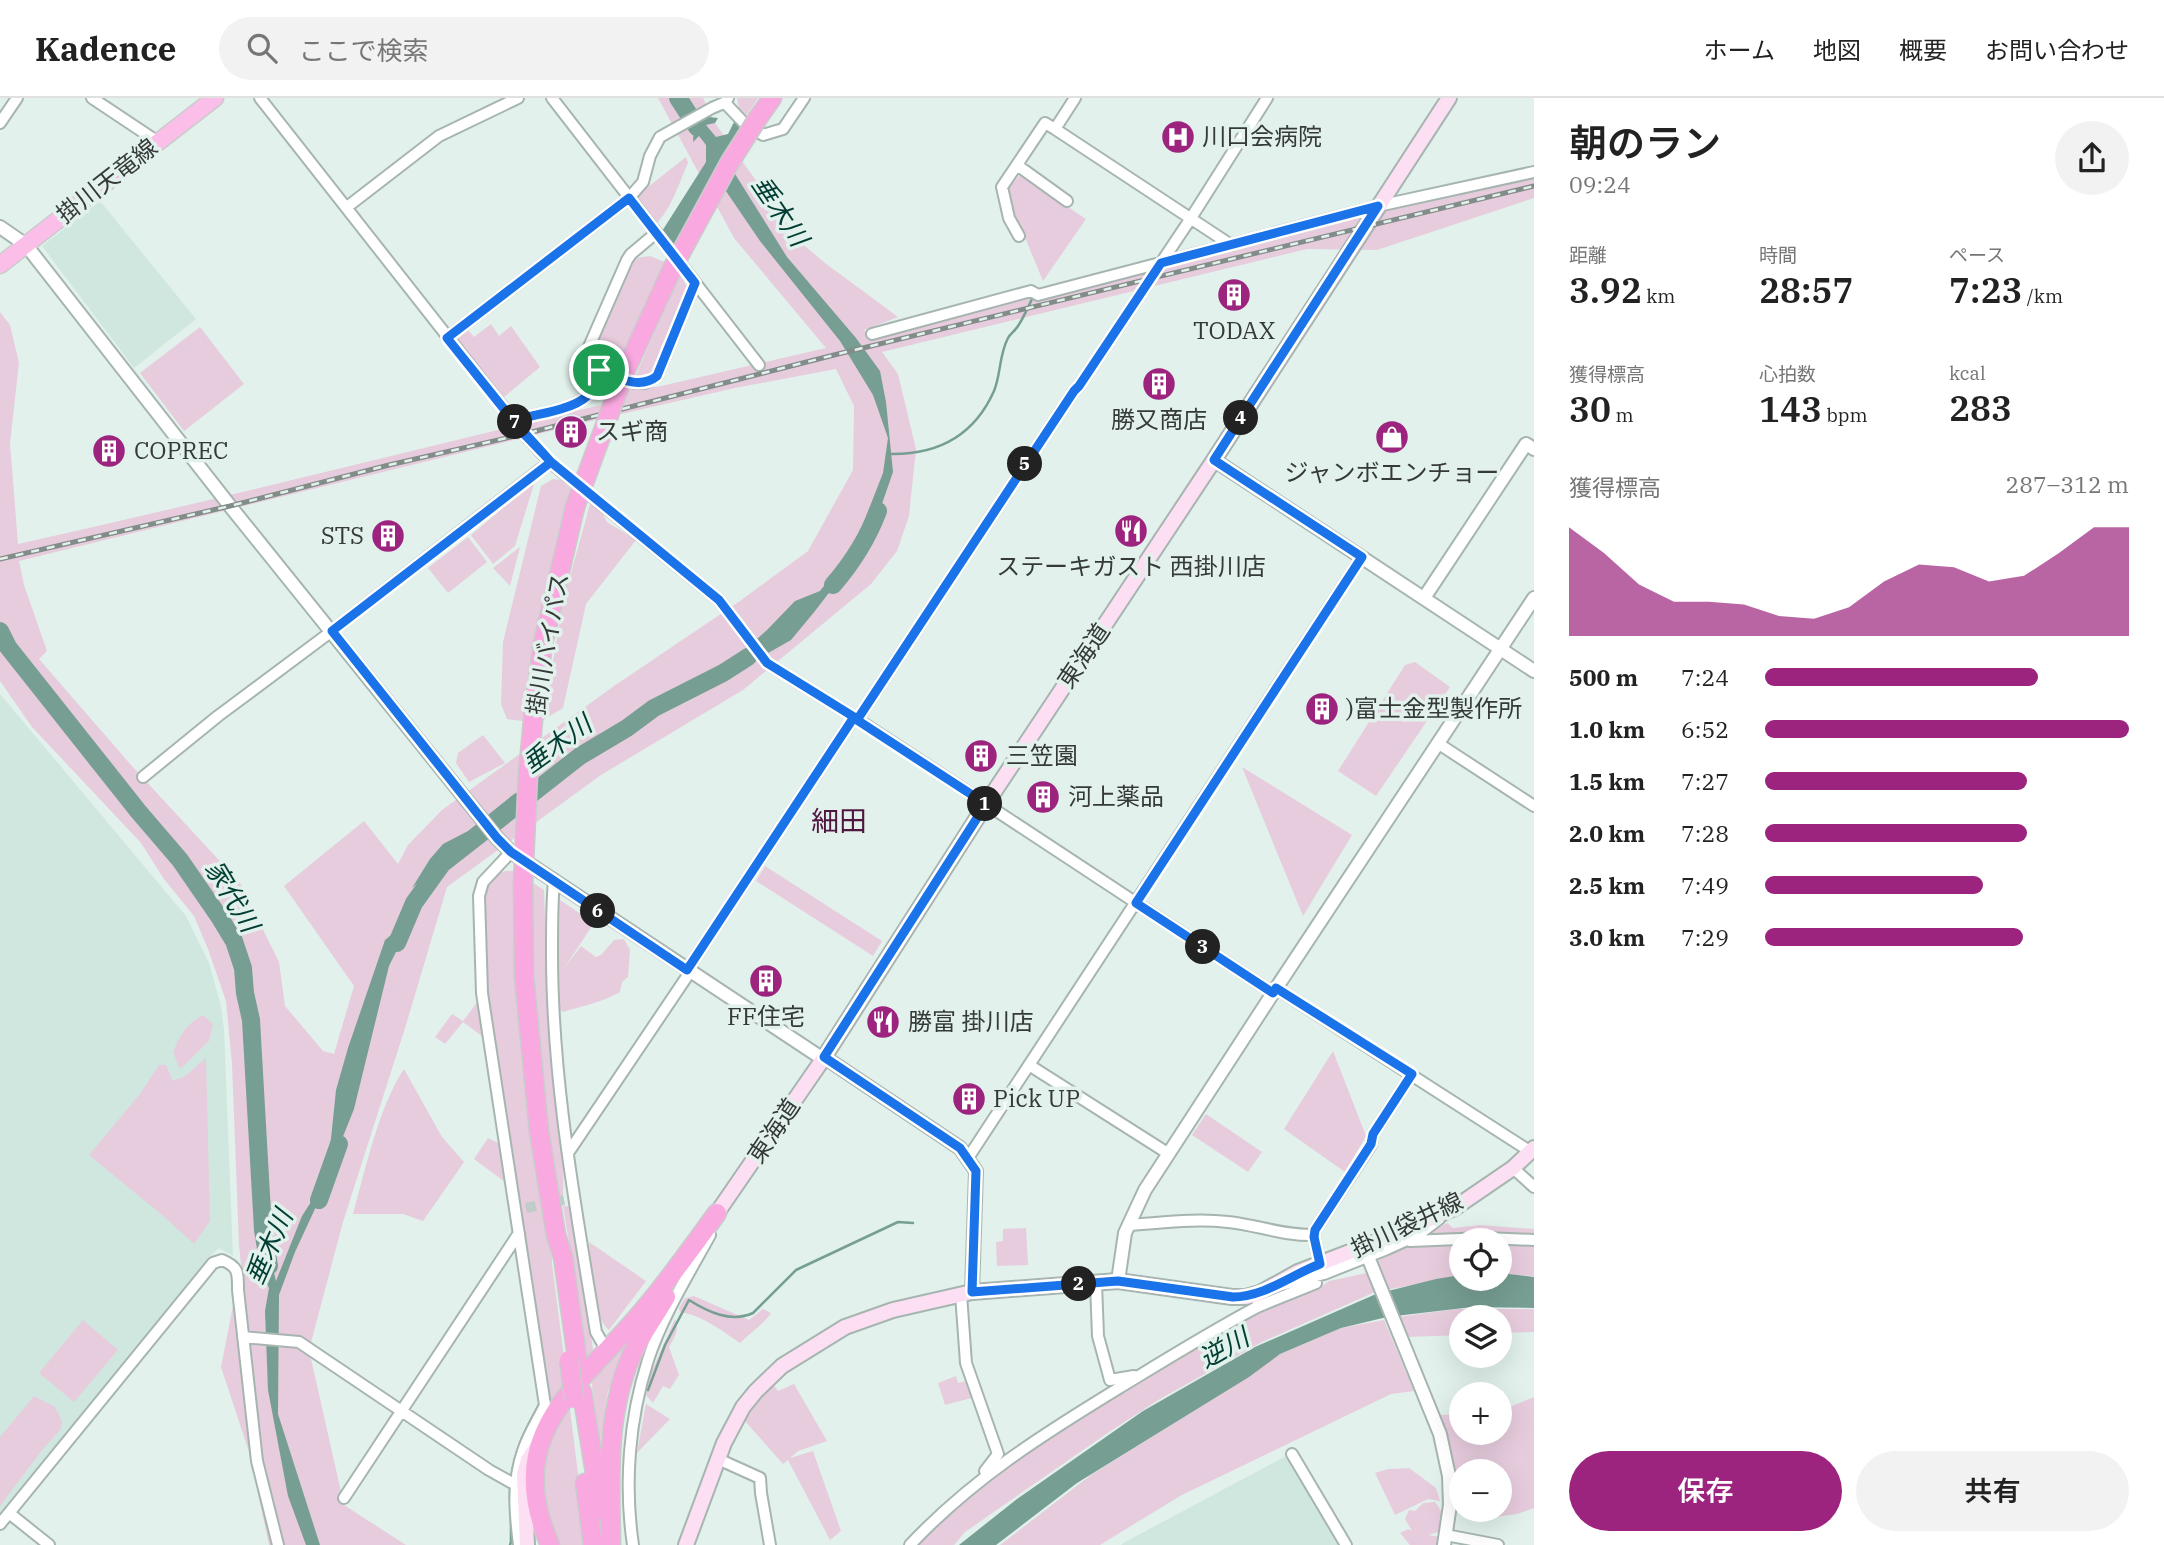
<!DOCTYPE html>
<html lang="ja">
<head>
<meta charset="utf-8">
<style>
  :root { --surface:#fff; --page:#f2f2f2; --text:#222; --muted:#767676; --line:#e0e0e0; --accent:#9c247e }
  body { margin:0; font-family:"IBM Plex Serif","Noto Sans JP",serif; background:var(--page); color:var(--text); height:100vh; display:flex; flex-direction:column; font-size:26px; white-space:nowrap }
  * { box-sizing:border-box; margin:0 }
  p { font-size:23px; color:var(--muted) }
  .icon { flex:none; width:38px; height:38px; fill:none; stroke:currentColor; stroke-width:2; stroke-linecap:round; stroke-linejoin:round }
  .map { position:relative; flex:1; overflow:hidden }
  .panel { display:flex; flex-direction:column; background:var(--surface); width:630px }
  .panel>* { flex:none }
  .tools { position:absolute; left:1449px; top:1130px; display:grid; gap:14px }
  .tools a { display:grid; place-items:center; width:63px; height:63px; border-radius:50%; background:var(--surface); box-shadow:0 7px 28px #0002; font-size:35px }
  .pin { position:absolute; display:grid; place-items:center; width:60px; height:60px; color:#fff; margin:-30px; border:4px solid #fff; border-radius:50%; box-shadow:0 2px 7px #0007 }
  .km { position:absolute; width:35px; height:35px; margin:-18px; border-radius:50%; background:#222; color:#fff; font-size:19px; line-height:35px; text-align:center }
  .round { display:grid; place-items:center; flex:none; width:74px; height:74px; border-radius:37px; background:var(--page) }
  .headline { display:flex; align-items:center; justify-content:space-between; height:119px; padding:0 35px }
  h1 { font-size:38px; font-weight:600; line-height:52px }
  .metrics { display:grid; grid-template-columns:repeat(3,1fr); gap:10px; height:119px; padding:7px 35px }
  .metrics div { display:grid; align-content:center }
  .metrics b { font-size:35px; font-weight:600 }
  .metrics small { font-size:19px; font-weight:400 }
  .metrics p { font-size:19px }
  .chart { height:196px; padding:14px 35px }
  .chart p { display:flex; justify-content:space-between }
  .chart svg { width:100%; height:126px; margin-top:7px; fill:var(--accent); opacity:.7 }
  .button { display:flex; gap:14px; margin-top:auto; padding:14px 35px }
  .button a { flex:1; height:80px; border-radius:42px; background:var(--accent); color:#fff; font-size:28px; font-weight:600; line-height:80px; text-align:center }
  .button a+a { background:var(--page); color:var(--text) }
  ul { padding:0 35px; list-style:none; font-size:23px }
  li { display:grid; grid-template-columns:112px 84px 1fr; align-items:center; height:52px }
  li i { height:18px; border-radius:9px; background:var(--accent) }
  header { display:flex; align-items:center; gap:42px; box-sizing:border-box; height:98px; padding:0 35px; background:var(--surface); border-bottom:2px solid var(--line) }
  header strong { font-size:33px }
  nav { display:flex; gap:38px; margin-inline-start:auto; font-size:24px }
  .search { width:490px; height:63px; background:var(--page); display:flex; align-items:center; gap:18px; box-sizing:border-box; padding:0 24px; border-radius:38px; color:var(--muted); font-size:26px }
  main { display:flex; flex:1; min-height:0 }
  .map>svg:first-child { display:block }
  .built { fill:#d0e7e0 }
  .green { fill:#e7ccdd; fill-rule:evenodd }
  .water { fill:#779e93 }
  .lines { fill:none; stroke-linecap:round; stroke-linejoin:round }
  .stream { stroke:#779e93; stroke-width:2.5 }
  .river { stroke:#779e93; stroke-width:18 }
  .minor-tunnel { stroke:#bfccc8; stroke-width:10; stroke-dasharray:10 5; stroke-linecap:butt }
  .minor-casing { stroke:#a7b5b1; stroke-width:14 }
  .tertiary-casing { stroke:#a7b5b1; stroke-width:16 }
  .secondary-casing { stroke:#a7b5b1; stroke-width:18 }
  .primary-casing { stroke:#cacccc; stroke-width:19 }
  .trunk-casing { stroke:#cacccc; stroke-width:21 }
  .minor { stroke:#fff; stroke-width:10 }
  .tertiary { stroke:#fff; stroke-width:12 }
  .secondary { stroke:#fddff3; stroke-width:14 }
  .primary { stroke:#fbbee8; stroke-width:16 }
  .trunk { stroke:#faa8e0; stroke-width:18 }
  .rail-casing { stroke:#828c89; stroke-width:5 }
  .rail { stroke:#e2f1ec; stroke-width:2.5; stroke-dasharray:8; stroke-linecap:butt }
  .trunk-bridge-casing { stroke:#cacccc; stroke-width:21; stroke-linecap:butt }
  .trunk-bridge { stroke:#faa8e0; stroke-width:18 }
  .route-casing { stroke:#fff; stroke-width:14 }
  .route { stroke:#1a73e8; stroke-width:9 }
  .labels { text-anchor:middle; stroke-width:7; stroke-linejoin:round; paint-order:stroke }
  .poi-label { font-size:24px; fill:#353a39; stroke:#e2f1ec; text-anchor:start }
  .street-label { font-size:24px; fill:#353a39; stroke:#e2f1ec }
  .water-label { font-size:26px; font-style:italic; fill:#003d32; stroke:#e2f1ec }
  .quarter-label { font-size:28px; fill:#4f1640; stroke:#e2f1ec }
</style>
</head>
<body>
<header>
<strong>Kadence</strong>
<div class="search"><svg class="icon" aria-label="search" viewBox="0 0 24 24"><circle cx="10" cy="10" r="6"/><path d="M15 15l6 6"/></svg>ここで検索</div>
<nav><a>ホーム</a><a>地図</a><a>概要</a><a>お問い合わせ</a></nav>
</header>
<main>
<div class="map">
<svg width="1534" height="1447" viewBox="0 0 1534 1447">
  <rect width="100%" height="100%" fill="#e2f1ec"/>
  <path class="built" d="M100 103 196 221 134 270 42 148Z
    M0 596 186 818 209 865 221 908 224 931 233 1158 219 1150 210 1158 0 1422Z
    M1288 1357 1340 1447H1121L1125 1444Z"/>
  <path class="green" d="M658 0H703L715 25 799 143 825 165 898 219 864 232 871 241 1287 134 1534 78V100L1377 152 1307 151 882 254 898 276 916 351 909 418 897 453 871 486 743 592 601 677 447 789 406 927 343 1124 309 1252 344 1407 406 1447H269L249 1354 221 1269 241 1167 239 1147 232 966 226 903 208 851 194 818 164 781 141 745 32 629 0 583V214L10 227 19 265 10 345 18 446C217 402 415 351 614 304L628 288 657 289 826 250 734 140ZM836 271 854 308 853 372 808 453 740 503 614 588 442 712 408 747 398 766 364 723 284 788 354 888 334 956 323 953 285 908 279 864 240 785 131 667 39 561 47 553 24 487 19 463 608 319 735 290Z
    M737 0H758L747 17 739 11Z
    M686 59 688 65C679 85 671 112 655 127L634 100Z
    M1020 77 1086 121 1043 183 1019 125 1010 111 1006 92Z
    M650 158 667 165 620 273 598 266 592 253 626 177 637 160Z
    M680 176 688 191 655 272C649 280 644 282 635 279Z
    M491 226 499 238 511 228 540 269 504 299 457 241 468 232 474 239Z
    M200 229 244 286 184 333 140 275Z
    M553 381 561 382 571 391 522 623 507 621 501 606 503 544 541 388Z
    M535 383 515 448 493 466 471 437Z
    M590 406 601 413 607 424 636 442 586 506 563 610 543 622 563 504Z
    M468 439 487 464 448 495 428 470Z
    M520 449 510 488 493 470Z
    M1415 564 1450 589 1376 698 1338 673 1405 567Z
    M483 637 505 665 469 684 456 665 458 655Z
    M1242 669 1352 737 1303 818Z
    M765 768 882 843 873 858 756 783Z
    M506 773H514L544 792 550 960 558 1027 564 1053 563 1102 552 1138V1166L568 1290 526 1357 548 1308 506 1028 485 877 486 788 496 776Z
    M557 800 594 825 563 872 581 848 596 859 601 857 614 842 624 841 630 852 628 879 622 884 620 894C603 904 582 908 563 914L557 909 555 883 559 877Z
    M478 903 482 938 463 924 445 946 435 939 452 916 463 923Z
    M203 917 213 926 209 943 180 971 173 955C179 938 186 926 203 917Z
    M1333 953 1366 1038 1345 1074 1284 1031Z
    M206 960 210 1123 194 1146 162 1117 89 1057 139 997 159 967H166L173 983 185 978Z
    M404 971 442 1039 464 1064 423 1123 403 1116H353C365 1073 379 1008 404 971Z
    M1206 1016 1262 1054 1248 1074 1192 1037Z
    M488 1040 500 1046 505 1084 474 1061Z
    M563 1108H572L594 1258 588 1261Z
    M1447 1125 1453 1130 1480 1127 1534 1131V1178L1500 1176V1143H1461V1178L1375 1194 1262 1244 1160 1301 1109 1334 965 1434 954 1447H903L971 1384 1073 1325 1225 1231 1272 1207 1321 1189 1329 1183 1367 1175 1379 1162Z
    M1026 1130 1028 1167 997 1168 996 1144 1003 1143V1131Z
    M589 1144 646 1183 609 1232C591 1217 592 1168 589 1144Z
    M663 1194 608 1293 600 1349 591 1280Z
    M694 1198 749 1222 763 1211 771 1215C762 1228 751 1234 740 1245 722 1233 702 1217 680 1214L679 1210 685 1200Z
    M1457 1211H1534V1234L1500 1235V1220H1461V1237L1407 1239 1397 1219Z
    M675 1221C680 1232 674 1240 669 1249L679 1277 670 1291 663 1288 653 1305 646 1297 651 1275Z
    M83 1222 118 1252 74 1304 39 1275Z
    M1384 1222 1414 1293 1391 1296 1180 1398 1100 1447H1000L1091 1377 1242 1283 1254 1270 1280 1256 1341 1230Z
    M956 1278 958 1285 970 1282 975 1299 945 1307 938 1285Z
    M773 1286 778 1293 794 1286 827 1343 798 1353 790 1360 813 1353 841 1433 830 1442 788 1362 783 1366 744 1322Z
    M34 1298 55 1309 62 1323 61 1331 42 1352 0 1408V1339Z
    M1534 1299V1410L1517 1416 1495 1419 1494 1412H1500V1374H1461V1410L1455 1412 1456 1393 1439 1317 1461 1316V1335H1500V1313Z
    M569 1304 587 1447H557L539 1390 545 1344Z
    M646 1306 670 1321 637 1355Z
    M1409 1370 1436 1390 1440 1403 1428 1401 1395 1417 1375 1375 1388 1371Z
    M1435 1404C1443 1414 1445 1421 1443 1433L1428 1437 1441 1439 1440 1447H1410L1400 1435 1408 1431 1412 1433 1405 1421 1409 1412 1415 1413 1423 1405Z"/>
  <path class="water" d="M679 0H689L700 18 718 20 715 25 706 27 716 39 728 36 735 22 746 27 725 60 787 159 856 240 880 273 886 304 893 374 875 426 848 470 815 513 791 542 747 567 719 574 767 532 795 503 820 493 854 449 883 375 888 340 873 297 840 243 760 143 715 77 673 156 659 138 706 64V47L699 38 693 44 694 29Z
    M542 684 444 761 412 790 430 761 443 746 468 733 514 696Z
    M407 824 402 842 389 868 354 1011 332 1066 330 1050 336 992 348 950 385 842Z
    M327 1079 320 1100 295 1154 279 1197 278 1316 320 1447H306L288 1398 268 1292 265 1213 269 1190 262 1176 265 1138 276 1183 302 1118Z
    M1500 1175 1534 1179V1210L1472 1209 1387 1219 1341 1230 1280 1256 1249 1279 1077 1385 996 1447H959L1017 1401 1143 1313 1255 1249 1376 1196 1436 1181 1461 1177V1181H1500Z"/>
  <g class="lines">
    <path class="stream" d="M889 356C937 357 974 338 994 293 1001 276 999 257 1008 240 1010 236 1015 233 1018 228 1024 219 1028 209 1033 199
      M648 1292 665 1247 689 1202C708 1214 731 1225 753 1215L796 1172 898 1124 913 1125
      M511 1381C515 1350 526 1330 541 1303
      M510 1402V1387
      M510 1447 511 1444V1415"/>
    <path class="river" d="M678 0 697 29
      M833 487C852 465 867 442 878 413
      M0 533 8 549 138 713 180 762 220 820 234 843 243 870 245 895 251 922 263 1132 269 1168
      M397 845 414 805 442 766 580 658 627 630 654 610 723 575 748 559
      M319 1102 339 1046"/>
    <path class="minor-tunnel" d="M526 1110 564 1102"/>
    <g class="minor-casing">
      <path id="minor" d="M92 0 158 44
        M260 0 524 336 550 364 719 502 767 565 854 619 1273 895
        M552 0 759 267
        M1075 0 1055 31 1231 147
        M725 5 746 27 763 37 783 31 804 0
        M0 25 17 0
        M1017 67 1067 103
        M347 109 439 38 518 0
        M656 135 631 156 627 162 588 251 590 260 599 272 635 285H645L657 278 695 185
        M1019 138 1009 120 1002 89 1045 25 1055 31
        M872 236 1031 193 1038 197 1378 108 1534 74
        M447 240 629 100 643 84 650 58 660 39 712 10 726 4 728 0
        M513 322C533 317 573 312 587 298 593 292 596 280 599 272
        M857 622 1074 293 1079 288 1191 120 1267 0
        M1439 646 1534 708
        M143 679 218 618 332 533 550 364
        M511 754 483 784 479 798 482 895 545 1307C538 1322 528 1337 523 1353 512 1384 515 1415 519 1447
        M554 783C552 804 552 826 552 847 551 977 575 1106 596 1234L607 1253
        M687 872 854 619
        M1276 890 1531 1054
        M1029 967 1169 1056
        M568 1055 690 874
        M968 1060 1362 459
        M1513 1070 1534 1089
        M1129 1127C1161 1125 1195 1120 1228 1124 1257 1127 1285 1138 1314 1137
        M1410 1143 1485 1140 1534 1142
        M1320 1166 1314 1139 1315 1132 1371 1047 1373 1036 1412 976
        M1096 1185 1098 1238 1110 1282 1134 1278
        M1278 1188 1324 1176 1387 1151 1418 1137 1439 1121
        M961 1196 966 1265 998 1356 985 1373
        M1257 1209 1316 1185
        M243 1239 299 1244 489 1372 516 1387
        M1292 1356 1346 1447
        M718 1361 760 1380 761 1395 770 1447
        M344 1400 519 1135
        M0 1426 9 1415
        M1446 1437 1498 1447
        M49 1447 9 1415 213 1165 222 1162C239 1169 238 1175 238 1192L257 1363 278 1447
        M633 1447C624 1386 629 1321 648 1262 662 1219 688 1177 710 1137
        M910 1447C972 1381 1042 1337 1119 1290 1165 1262 1210 1234 1257 1209L1260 1195"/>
    </g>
    <g class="tertiary-casing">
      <path id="tertiary" d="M0 129 26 147 230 408 497 740 511 754 529 766 823 961
        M1214 362 1534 573
        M1424 500 1526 346 1534 351
        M824 959 960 1050 976 1073 972 1194
        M1368 1159 1440 1336 1449 1378 1450 1407 1444 1447
        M1118 1183 1125 1135 1145 1092 1273 895 1534 500"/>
    </g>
    <g class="secondary-casing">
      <path id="secondary" d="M717 1115 823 961 986 706 1214 362 1449 0
        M527 1447 524 1376 528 1362 536 1350
        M686 1447 724 1345 743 1309 756 1293 782 1268 845 1229 893 1212 972 1194 1118 1183 1232 1199H1246L1260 1195 1298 1174 1404 1133 1456 1109 1513 1070 1534 1050"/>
    </g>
    <g class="primary-casing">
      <path id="primary" d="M0 167 215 0"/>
    </g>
    <g class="trunk-casing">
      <path id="trunk" d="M758 20 772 0
        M624 276 672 171
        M534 611 543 546 575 409
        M523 785 524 878 539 1033 556 1137 563 1159 577 1259
        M582 1294 601 1412
        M585 1385 593 1447
        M550 1447C500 1333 581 1288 646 1209 671 1179 694 1147 717 1115
        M611 1447C610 1380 605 1312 635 1250 644 1233 656 1216 666 1199"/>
    </g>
    <use href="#minor" class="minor"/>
    <use href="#tertiary" class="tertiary"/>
    <use href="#secondary" class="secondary"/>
    <use href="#primary" class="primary"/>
    <use href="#trunk" class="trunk"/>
    <g class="rail-casing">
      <path id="rail" d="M0 461 230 408 389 367 524 336 838 256 1534 88"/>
    </g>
    <use href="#rail" class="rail"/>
    <g class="trunk-bridge-casing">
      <path id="trunk-bridge" d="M672 171 730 64 758 20
        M575 409 624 276
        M523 785 528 677 534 611
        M569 1262 574 1301"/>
    </g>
    <use href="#trunk-bridge" class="trunk-bridge"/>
  </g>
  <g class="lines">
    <g class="route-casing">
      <path id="route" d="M599 272C596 280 593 292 587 298 573 312 533 317 513 322L551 364 719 502 767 565 854 619 857 622 986 706 824 959 960 1050 976 1073 972 1194 1118 1183 1233 1199C1264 1199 1291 1177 1320 1166L1314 1139 1315 1132 1371 1046 1373 1036 1412 976 1276 890 1273 895 1136 805 1362 459 1214 362 1378 108 1161 165 1079 288 1074 293 857 622 854 619 687 872 511 754 497 740 332 533 551 364 524 336 447 240 629 100 695 185 657 278C640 292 618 280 599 272"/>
    </g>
    <use href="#route" class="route"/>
  </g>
  <defs>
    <g id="hospital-disc" transform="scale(1.75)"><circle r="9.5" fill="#9c247e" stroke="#e2f1ec"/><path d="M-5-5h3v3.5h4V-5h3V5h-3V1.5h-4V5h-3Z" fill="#fff"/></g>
    <g id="building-disc" transform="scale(1.75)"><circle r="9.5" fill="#9c247e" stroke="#e2f1ec"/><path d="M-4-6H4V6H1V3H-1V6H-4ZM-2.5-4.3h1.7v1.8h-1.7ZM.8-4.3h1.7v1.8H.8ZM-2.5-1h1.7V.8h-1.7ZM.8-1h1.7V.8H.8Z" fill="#fff"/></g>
    <g id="shop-disc" transform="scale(1.75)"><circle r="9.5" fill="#9c247e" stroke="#e2f1ec"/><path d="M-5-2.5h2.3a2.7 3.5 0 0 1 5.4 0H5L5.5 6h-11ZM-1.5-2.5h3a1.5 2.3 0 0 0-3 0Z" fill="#fff"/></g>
    <g id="restaurant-disc" transform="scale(1.75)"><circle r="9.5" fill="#9c247e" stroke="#e2f1ec"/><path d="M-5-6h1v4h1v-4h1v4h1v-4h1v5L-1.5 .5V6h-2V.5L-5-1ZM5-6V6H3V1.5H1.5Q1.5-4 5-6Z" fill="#fff"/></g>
  </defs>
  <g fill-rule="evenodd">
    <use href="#hospital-disc" x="1178" y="39"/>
    <use href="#building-disc" x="1234" y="197"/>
    <use href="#building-disc" x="1159" y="286"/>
    <use href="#building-disc" x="571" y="334"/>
    <use href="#shop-disc" x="1392" y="339"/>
    <use href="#building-disc" x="109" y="353"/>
    <use href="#restaurant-disc" x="1131" y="433"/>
    <use href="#building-disc" x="388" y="438"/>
    <use href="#building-disc" x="1322" y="611"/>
    <use href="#building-disc" x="981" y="658"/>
    <use href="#building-disc" x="1043" y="699"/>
    <use href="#building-disc" x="766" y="883"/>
    <use href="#restaurant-disc" x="883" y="924"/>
    <use href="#building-disc" x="969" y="1001"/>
  </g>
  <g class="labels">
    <g class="poi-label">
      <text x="1202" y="47">川口会病院</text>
      <text x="1234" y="241" text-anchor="middle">TODAX</text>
      <text x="1159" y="330" text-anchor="middle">勝又商店</text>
      <text x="596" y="342">スギ商</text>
      <text x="134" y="361">COPREC</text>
      <text x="1392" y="383" text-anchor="middle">ジャンボエンチョー</text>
      <text x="364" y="446" text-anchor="end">STS</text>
      <text x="1131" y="477" text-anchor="middle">ステーキガスト 西掛川店</text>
      <text x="1346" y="619">)富士金型製作所</text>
      <text x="1006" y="666">三笠園</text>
      <text x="1068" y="707">河上薬品</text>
      <text x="766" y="927" text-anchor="middle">FF住宅</text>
      <text x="908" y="932">勝富 掛川店</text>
      <text x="993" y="1009">Pick UP</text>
    </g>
    <g class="street-label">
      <text transform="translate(107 83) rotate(-38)" y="8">掛川天竜線</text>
      <text transform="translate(548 546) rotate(-80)" y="8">掛川バイパス</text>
      <text transform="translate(1084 558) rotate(-56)" y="8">東海道</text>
      <text transform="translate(774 1033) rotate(-56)" y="8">東海道</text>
      <text transform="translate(1407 1127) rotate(-25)" y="8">掛川袋井線</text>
    </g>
    <g class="water-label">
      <text transform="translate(780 113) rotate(56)" y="9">垂木川</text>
      <text transform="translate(557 646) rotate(-36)" y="9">垂木川</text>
      <text transform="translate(232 798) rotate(59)" y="9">家代川</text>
      <text transform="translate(269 1149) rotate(-66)" y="9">垂木川</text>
      <text transform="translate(1224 1250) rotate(-29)" y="9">逆川</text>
    </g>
    <g class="quarter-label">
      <text x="839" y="733">細田</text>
    </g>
  </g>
</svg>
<div class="tools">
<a><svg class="icon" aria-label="locate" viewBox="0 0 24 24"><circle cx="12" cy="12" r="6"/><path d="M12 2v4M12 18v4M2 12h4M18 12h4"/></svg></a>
<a><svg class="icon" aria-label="layers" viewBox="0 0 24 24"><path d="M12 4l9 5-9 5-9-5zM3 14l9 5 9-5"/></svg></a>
<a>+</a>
<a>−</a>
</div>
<div class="pin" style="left:599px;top:272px;background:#1e9e55"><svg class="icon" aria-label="arrive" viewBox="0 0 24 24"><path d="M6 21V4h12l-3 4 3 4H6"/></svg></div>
<b class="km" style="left:985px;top:706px">1</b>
<b class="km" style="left:1079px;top:1186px">2</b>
<b class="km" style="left:1203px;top:849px">3</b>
<b class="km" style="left:1241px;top:320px">4</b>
<b class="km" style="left:1025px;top:366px">5</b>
<b class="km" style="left:598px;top:813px">6</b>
<b class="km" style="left:515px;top:324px">7</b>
</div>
<section class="panel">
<div class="headline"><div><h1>朝のラン</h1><p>09:24</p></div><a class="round"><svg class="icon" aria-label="share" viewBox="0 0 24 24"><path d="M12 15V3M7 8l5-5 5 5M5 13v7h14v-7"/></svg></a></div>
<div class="metrics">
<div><p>距離</p><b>3.92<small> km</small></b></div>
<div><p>時間</p><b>28:57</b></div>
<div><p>ペース</p><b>7:23<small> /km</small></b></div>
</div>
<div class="metrics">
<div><p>獲得標高</p><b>30<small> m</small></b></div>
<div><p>心拍数</p><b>143<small> bpm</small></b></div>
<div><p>kcal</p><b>283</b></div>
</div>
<div class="chart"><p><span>獲得標高</span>287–312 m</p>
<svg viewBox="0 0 160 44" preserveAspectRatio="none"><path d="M0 44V6L10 15L20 26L30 32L40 32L50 33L60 37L70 38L80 34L90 25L100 19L110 20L120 25L130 23L140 15L150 6L160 6V44z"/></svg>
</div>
<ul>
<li><b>500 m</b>7:24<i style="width:75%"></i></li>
<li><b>1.0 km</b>6:52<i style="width:100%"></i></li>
<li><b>1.5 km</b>7:27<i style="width:72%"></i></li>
<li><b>2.0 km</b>7:28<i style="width:72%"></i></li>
<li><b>2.5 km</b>7:49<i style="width:60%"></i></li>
<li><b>3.0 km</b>7:29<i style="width:71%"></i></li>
</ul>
<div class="button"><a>保存</a><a>共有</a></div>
</section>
</main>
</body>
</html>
